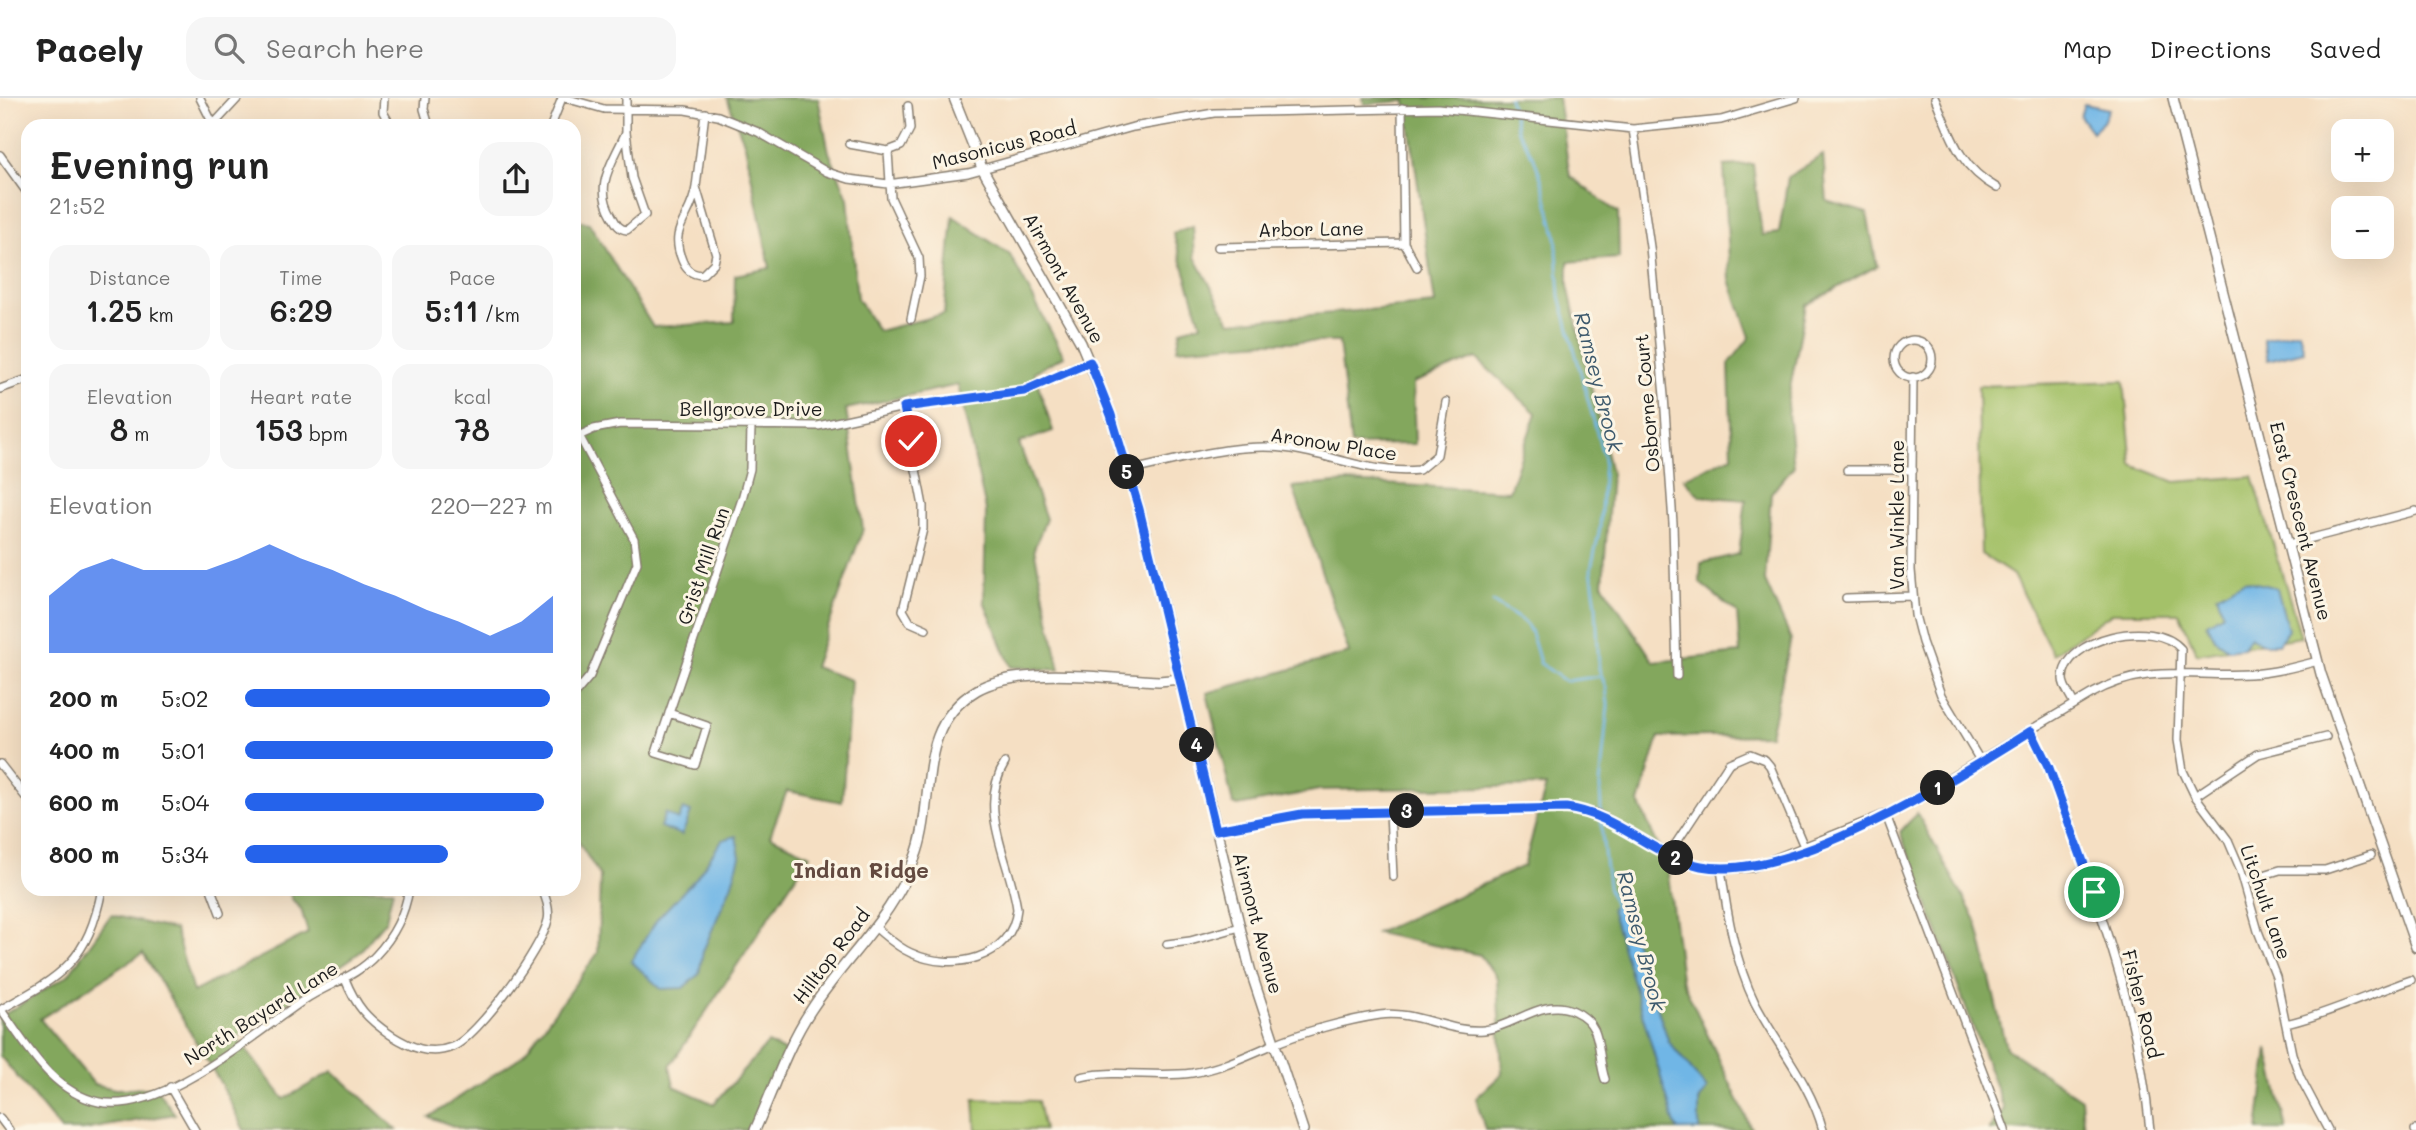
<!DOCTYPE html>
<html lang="en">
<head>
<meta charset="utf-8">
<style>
  :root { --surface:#fff; --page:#f6f6f6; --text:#222; --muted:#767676; --line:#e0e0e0; --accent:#2563eb }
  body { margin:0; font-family:Mali,sans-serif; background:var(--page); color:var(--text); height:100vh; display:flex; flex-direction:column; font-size:26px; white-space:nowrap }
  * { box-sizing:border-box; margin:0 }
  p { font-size:23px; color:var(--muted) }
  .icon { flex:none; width:38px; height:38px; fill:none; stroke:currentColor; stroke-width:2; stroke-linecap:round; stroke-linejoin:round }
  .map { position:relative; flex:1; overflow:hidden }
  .details { position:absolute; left:21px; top:21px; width:560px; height:777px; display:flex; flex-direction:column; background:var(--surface); border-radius:21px; box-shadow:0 7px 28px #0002 }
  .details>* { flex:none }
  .tools { position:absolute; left:2331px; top:21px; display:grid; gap:14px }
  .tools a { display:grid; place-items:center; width:63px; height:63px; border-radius:14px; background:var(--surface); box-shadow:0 7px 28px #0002; font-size:35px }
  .pin { position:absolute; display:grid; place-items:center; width:60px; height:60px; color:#fff; margin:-30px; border:4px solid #fff; border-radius:50%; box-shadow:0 2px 7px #0007 }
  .km { position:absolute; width:35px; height:35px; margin:-18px; border-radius:50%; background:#222; color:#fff; font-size:19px; line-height:35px; text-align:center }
  .round { display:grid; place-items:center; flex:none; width:74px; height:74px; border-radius:21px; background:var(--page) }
  .headline { display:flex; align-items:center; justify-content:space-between; height:119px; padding:0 28px }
  h1 { font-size:38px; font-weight:600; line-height:52px }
  .stats { display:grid; grid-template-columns:repeat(3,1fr); gap:10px; height:119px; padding:7px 28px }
  .stats div { display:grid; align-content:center; border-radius:18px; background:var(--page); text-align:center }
  .stats b { font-size:30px; font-weight:600 }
  .stats small { font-size:19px; font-weight:400 }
  .stats p { font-size:19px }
  .chart { height:196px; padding:14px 28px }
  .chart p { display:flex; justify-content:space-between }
  .chart svg { width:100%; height:126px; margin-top:7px; fill:var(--accent); opacity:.7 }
  ul { padding:0 28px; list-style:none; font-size:23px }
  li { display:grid; grid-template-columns:112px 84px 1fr; align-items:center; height:52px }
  li i { height:18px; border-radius:9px; background:var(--accent) }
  header { display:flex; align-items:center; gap:42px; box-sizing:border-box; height:98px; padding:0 35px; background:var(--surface); border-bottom:2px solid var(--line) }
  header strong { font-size:33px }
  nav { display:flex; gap:38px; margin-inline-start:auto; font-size:24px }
  .search { width:490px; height:63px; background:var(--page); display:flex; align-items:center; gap:18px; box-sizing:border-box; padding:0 24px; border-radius:21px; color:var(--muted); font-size:26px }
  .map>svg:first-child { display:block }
  .green { fill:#a4c169; stroke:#606e42; stroke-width:2 }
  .forest { fill:#83a75d; stroke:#50623c; stroke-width:2 }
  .water { fill:#70b6e6; stroke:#466981; stroke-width:2 }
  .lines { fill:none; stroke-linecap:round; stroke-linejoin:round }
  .stream { stroke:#70b6e6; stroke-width:2.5 }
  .minor-casing { stroke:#887e70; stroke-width:10 }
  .tertiary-casing { stroke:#887e70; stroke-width:12 }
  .minor { stroke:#fff; stroke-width:7 }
  .tertiary { stroke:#fff; stroke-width:9 }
  .route-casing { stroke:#fff; stroke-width:14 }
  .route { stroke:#2563eb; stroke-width:9 }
  .labels { text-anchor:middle; stroke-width:6; stroke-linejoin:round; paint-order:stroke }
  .street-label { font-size:19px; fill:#1c1c1c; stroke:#fcf5e5 }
  .water-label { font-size:21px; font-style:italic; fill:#3e5a6d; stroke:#fcf5e5 }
  .neighbourhood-label { font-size:21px; font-weight:bold; fill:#634a40; stroke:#fcf5e5 }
</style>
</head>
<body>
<header>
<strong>Pacely</strong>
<div class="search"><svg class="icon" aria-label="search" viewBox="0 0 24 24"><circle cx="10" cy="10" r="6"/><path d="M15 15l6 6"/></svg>Search here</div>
<nav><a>Map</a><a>Directions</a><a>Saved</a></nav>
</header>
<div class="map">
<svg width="2416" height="1032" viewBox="0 0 2416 1032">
  <rect width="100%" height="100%" fill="#fcf5e5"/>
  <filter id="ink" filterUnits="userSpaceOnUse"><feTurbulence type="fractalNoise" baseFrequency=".0143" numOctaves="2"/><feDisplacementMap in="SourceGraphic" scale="14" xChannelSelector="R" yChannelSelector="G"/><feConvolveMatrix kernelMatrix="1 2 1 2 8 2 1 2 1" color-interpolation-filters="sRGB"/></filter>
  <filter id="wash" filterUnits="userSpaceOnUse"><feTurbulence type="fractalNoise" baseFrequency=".00686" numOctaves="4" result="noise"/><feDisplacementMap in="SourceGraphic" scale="28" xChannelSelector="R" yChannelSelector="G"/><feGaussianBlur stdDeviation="1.57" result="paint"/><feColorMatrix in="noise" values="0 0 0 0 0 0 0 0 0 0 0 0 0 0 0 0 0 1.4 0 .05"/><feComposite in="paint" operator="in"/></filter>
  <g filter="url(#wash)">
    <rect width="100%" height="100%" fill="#f5dfc3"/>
    <path class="green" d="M2124 283 2132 367 2175 384 2253 378 2301 539 2197 556 2179 515H2112L2053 556 2013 477 1981 456 1978 288Z
      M974 1001 1038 1003 1044 1032H976Z"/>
    <path class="forest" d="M727 0H818L829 54 848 100 857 200 878 233 944 216 953 118 1010 157 1064 258 1034 274 1053 333 1019 345 1046 421 1034 451 1060 572 1011 569 984 503 986 412 958 287 846 311 863 431 814 569 851 582 842 704 787 693 770 738 810 757 670 968 674 988 714 1006 768 945 790 956 749 1032H464L429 1019 522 958 598 855 600 778 574 737V121L589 125 653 229 734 224 735 177 770 170 745 47Z
      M1363 0H1558L1570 78 1618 115 1619 160 1568 164V188L1611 375 1603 487 1654 564 1740 555 1737 515 1700 485 1701 465 1739 456 1746 402 1700 398 1684 380 1732 358 1729 266 1750 239 1730 182 1724 68 1753 66 1762 137 1779 135 1788 79 1823 57 1827 103 1867 115 1877 168 1806 207 1787 306 1794 368 1771 395 1765 483 1791 541 1770 637 1659 639 1639 705 1667 768 1681 880 1752 1032H1485L1476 1000 1502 976 1497 880 1480 857 1376 835 1524 768 1546 688 1319 692 1238 708 1233 706 1207 595 1349 555 1293 389 1348 384 1509 393 1536 315 1476 260 1413 285 1415 346 1351 347 1339 244H1264L1177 251 1181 232 1201 226 1173 135 1193 128 1195 159 1230 224 1435 206 1406 3 1364 6Z
      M1917 715 1977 824 2006 950 2081 1001 2084 1032H1989L2004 1011 1900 734Z
      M290 791H393L386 822 359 855 237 940 284 1001 333 973 397 1032H244L221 986 143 855 40 921 94 986 115 991 156 990 175 1016 83 1032H61L0 958V919L68 877 111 817 175 832 193 894 308 835 301 811 291 800Z
      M2268 950 2287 1032H2258Z"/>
    <path class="water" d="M2084 6 2109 11 2103 24 2092 34 2080 18Z
      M2299 233 2304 253 2268 262 2263 241Z
      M2244 482 2277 490 2288 532 2278 546H2262L2250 538 2243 549 2228 551 2215 541 2207 525 2223 515 2217 497Z
      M683 711 691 714 682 737 660 729 665 715 678 722Z
      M736 738 740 759 731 788 703 853 699 876 683 890 661 891 631 863 658 820 696 780 722 742Z
      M1620 802 1669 944 1707 991 1699 1003V1032H1678L1675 1027 1611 810Z"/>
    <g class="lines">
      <path class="stream" d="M1509 0 1518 34 1534 60 1542 83 1556 137 1560 198 1604 361 1600 430 1591 471 1596 507 1599 571 1606 590 1608 607 1600 688 1602 736 1608 788 1615 809
        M1493 504C1531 530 1527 517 1540 565L1565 583 1602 578"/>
    </g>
  </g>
  <g filter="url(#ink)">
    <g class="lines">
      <g class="minor-casing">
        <path id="minor" d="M200 0 214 28
          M384 0 383 14 391 28
          M425 0 424 11 429 28
          M565 0 604 11 685 12 718 18 758 34 827 74 849 81 888 86 968 75 1133 29 1214 15 1438 10 1633 31 1721 22 1796 0
          M1935 0C1951 38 1959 69 1997 90
          M1402 10 1404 145 1417 169
          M212 28 238 0
          M551 28 562 0
          M1633 31 1650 149 1664 298 1673 425 1677 578
          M626 34 632 80 645 117 627 132C618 131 616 125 612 118 593 86 613 65 626 34Z
          M626 34V0
          M849 46 888 53 901 48 910 31 908 8
          M888 53 891 100 919 160 920 178 911 221
          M0 57 28 96
          M696 89 716 156 714 165 702 177C691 176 686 172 682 162 668 129 692 120 696 89Z
          M696 89 705 15
          M1218 149 1404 145
          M1894 261a19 19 0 1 1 38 0a19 19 0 1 1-38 0Z
          M1913 279 1911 472 1915 517 1922 544 1941 597 1981 664
          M0 291 28 281
          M904 309 923 408V431L903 512 910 524 926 531
          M574 328 634 441 637 465 590 578 574 597
          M574 340 594 331 620 326 818 328 904 309 1024 293 1090 264
          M1847 372H1913
          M1127 373C1180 362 1237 343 1292 351 1335 358 1375 377 1419 372L1437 357 1446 304
          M2289 446 2416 413
          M1846 500 1912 498
          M2074 606C2071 598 2063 589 2063 581 2063 540 2154 519 2181 551L2178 642 2183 673 2195 698 2228 742 2240 770 2258 833 2276 879 2292 956 2300 979 2328 1032
          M669 615 707 628 695 667 656 655 663 633 742 401 750 371 751 328
          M2031 633C2056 683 2074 735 2091 788 2119 868 2142 947 2150 1032
          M0 666 28 702
          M2195 698 2258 656 2326 639
          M1390 714 1393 779
          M1886 717 2005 1032
          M1216 732 1302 716 1566 710 1598 716 1682 763 1716 771 1751 770 1898 711 2091 596C2146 565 2190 579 2249 576 2272 575 2295 569 2318 563
          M1669 756 1729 665 1750 656 1765 662 1770 668 1805 751
          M1721 771C1727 816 1735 864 1755 905 1778 949 1810 984 1823 1032
          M2244 783 2280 772H2325L2371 757
          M211 791 220 815
          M876 830C887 839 897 849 911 855 952 874 1012 862 1017 811 1011 764 976 711 1005 665
          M1167 846 1190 843 1240 829
          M345 881C356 908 367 921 391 937 410 949 429 958 452 949 478 939 542 850 548 822 550 813 546 800 542 791
          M0 912C61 878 88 864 102 791
          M1 912C27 948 52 994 99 1004 162 1017 255 935 304 902 328 886 356 879 376 857 393 839 405 816 409 791
          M2286 926C2329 916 2369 896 2411 882
          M1081 979C1118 971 1155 980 1192 975 1222 970 1245 958 1272 947 1302 934 1347 922 1380 917 1416 912 1447 935 1484 932 1514 929 1543 898 1574 913 1605 927 1596 955 1605 981
          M170 989 195 1032
          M0 1020 9 1032
          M2415 1032H2416"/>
      </g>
      <g class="tertiary-casing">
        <path id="tertiary" d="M954 0 982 70 1081 245 1111 317 1139 410 1250 871 1303 1032
          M2173 0 2321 576 2416 849
          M755 1032C773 992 787 948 811 912 846 858 896 817 917 754 936 697 915 629 977 592 1019 567 1110 581 1159 583L1181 581"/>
      </g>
      <use href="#minor" class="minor"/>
      <use href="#tertiary" class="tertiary"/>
    </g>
  </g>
  <g class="lines" filter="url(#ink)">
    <g class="route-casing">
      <path id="route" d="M911 343 904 309 1024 293 1090 264 1111 317 1139 411 1216 732 1302 716 1566 710C1617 716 1652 758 1701 768 1789 786 1956 680 2031 633L2049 670 2094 794"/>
    </g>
    <use href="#route" class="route"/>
  </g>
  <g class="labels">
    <g class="street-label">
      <text transform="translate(1004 47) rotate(-14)" y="7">Masonicus Road</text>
      <text transform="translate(1311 131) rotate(-1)" y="7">Arbor Lane</text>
      <text transform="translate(1064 180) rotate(61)" y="7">Airmont Avenue</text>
      <text transform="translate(1647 305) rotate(-95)" y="7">Osborne Court</text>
      <text x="751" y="318">Bellgrove Drive</text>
      <text transform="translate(1334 346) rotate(9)" y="7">Aronow Place</text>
      <text transform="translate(1897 417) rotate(-90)" y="7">Van Winkle Lane</text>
      <text transform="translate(2301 423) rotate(76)" y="7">East Crescent Avenue</text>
      <text transform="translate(703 468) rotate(-71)" y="7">Grist Mill Run</text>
      <text transform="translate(2266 804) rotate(71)" y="7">Litchult Lane</text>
      <text transform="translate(1258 825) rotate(75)" y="7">Airmont Avenue</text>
      <text transform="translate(831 858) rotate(-53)" y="7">Hilltop Road</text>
      <text transform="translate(2142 906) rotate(76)" y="7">Fisher Road</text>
      <text transform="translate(261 915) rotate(-32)" y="7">North Bayard Lane</text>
    </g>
    <g class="water-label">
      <text transform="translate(1598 284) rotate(76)" y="7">Ramsey Brook</text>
      <text transform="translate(1641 843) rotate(76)" y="7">Ramsey Brook</text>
    </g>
    <g class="neighbourhood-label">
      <text x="861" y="780">Indian Ridge</text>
    </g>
  </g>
</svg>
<div class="tools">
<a>+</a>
<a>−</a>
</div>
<div class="pin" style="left:2094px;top:794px;background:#1e9e55"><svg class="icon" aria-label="arrive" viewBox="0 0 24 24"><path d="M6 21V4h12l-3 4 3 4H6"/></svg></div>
<div class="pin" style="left:911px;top:343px;background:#d93025"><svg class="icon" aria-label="check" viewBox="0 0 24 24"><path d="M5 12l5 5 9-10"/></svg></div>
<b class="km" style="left:1938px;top:690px">1</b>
<b class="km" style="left:1676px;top:760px">2</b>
<b class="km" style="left:1407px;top:713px">3</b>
<b class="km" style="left:1197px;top:647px">4</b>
<b class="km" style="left:1127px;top:374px">5</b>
<section class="details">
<div class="headline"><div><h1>Evening run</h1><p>21:52</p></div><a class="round"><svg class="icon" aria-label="share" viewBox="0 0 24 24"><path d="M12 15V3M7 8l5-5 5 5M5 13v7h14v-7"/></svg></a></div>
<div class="stats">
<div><p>Distance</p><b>1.25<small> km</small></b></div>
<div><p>Time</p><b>6:29</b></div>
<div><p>Pace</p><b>5:11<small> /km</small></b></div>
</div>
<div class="stats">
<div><p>Elevation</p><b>8<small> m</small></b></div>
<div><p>Heart rate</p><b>153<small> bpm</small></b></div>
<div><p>kcal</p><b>78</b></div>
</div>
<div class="chart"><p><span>Elevation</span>220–227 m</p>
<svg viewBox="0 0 160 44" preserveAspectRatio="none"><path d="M0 44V24L10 15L20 11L30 15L40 15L50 15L60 11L70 6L80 11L90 15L100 20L110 24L120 29L130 33L140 38L150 33L160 24V44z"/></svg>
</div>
<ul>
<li><b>200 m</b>5:02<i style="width:99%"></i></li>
<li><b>400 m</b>5:01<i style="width:100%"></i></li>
<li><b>600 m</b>5:04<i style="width:97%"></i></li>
<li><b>800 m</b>5:34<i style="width:66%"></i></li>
</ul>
</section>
</div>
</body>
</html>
